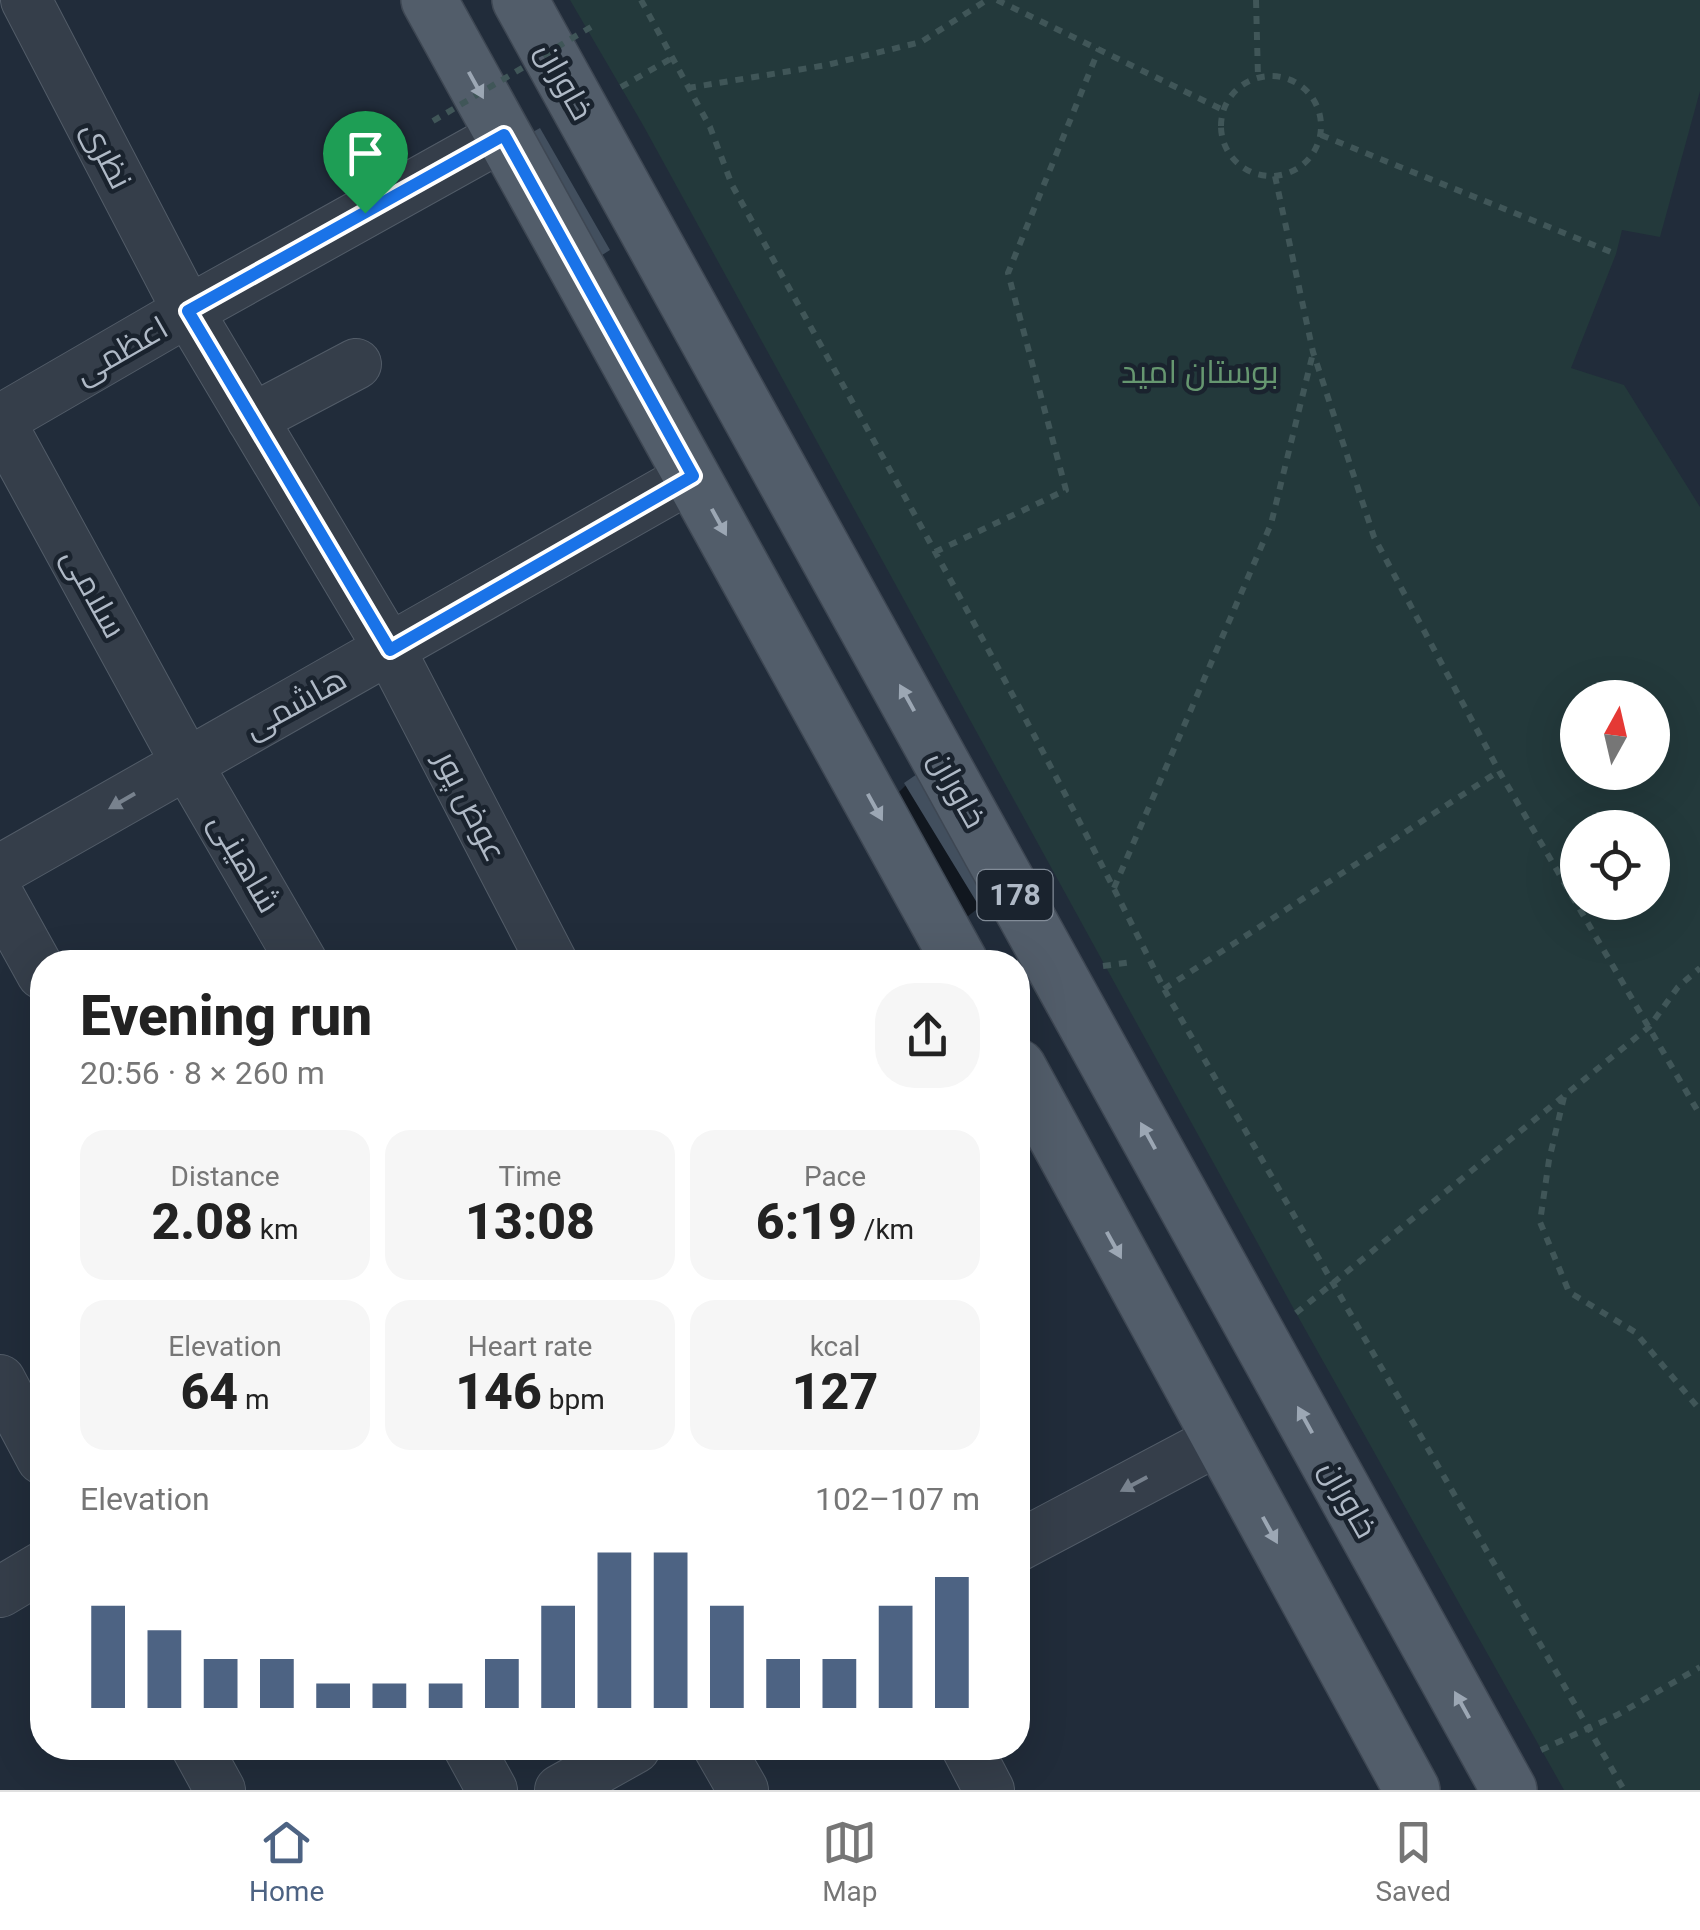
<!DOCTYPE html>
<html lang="en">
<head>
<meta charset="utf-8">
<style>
  :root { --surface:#fff; --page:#f6f6f6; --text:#222; --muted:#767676; --line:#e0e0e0; --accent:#4d6383 }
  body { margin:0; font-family:Roboto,Cairo,sans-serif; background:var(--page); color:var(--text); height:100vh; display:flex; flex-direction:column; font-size:38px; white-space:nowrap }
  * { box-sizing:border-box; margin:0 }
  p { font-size:32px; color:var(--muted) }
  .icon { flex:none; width:55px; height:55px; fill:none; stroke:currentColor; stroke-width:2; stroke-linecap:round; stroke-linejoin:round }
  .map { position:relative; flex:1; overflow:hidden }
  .drawer { position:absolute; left:30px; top:950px; width:1000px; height:810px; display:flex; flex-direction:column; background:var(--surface); border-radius:40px; box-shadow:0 10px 40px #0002 }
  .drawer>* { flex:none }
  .needle { width:65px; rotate:8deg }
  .controls { position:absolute; left:1560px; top:680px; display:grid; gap:20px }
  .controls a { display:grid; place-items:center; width:110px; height:110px; border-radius:50%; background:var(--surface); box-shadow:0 10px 40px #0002; font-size:50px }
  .pin { position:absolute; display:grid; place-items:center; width:85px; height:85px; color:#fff; margin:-102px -42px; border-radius:50% 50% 50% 0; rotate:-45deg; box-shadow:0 0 10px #0007 }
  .pin .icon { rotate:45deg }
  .round { display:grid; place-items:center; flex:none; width:105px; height:105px; border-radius:40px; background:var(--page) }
  .head { display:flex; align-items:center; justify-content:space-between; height:170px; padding:0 50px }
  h1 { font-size:55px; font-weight:800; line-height:75px }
  .metrics { display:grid; grid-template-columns:repeat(3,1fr); gap:15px; height:170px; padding:10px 50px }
  .metrics div { display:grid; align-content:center; border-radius:25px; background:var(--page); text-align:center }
  .metrics b { font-size:50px; font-weight:800 }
  .metrics small { font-size:28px; font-weight:400 }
  .metrics p { font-size:28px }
  .chart { height:280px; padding:20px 50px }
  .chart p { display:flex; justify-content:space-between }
  .chart svg { width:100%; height:180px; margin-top:10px; stroke:var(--accent); stroke-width:6 }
  .tabs { display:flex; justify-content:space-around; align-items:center; height:140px; border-top:2px solid var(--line); background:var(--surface); font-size:28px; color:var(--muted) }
  .tabs a { display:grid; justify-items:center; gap:5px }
  .tabs .on { color:var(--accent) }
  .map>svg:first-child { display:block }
  .green { fill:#23393b; fill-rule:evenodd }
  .shadow { fill:#0007 }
  .building { fill:#424f5e }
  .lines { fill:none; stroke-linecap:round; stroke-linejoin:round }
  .minor-casing { stroke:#525c68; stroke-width:52 }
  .major-casing { stroke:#3e4753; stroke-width:58 }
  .path { stroke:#405658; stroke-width:6; stroke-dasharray:8 8; stroke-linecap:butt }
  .minor { stroke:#353e4a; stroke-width:50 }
  .major { stroke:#525d6a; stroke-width:55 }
  .path-bridge { stroke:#405658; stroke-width:6; stroke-dasharray:8 8; stroke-linecap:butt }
  .oneway { fill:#9ca7b4 }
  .oneway2 { fill:#78828e }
  .route-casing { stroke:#fff; stroke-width:20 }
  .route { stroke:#1a73e8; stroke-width:12 }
  .labels { text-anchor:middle; stroke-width:9; stroke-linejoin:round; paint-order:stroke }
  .shield { fill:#1a232e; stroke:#828c98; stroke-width:2.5 }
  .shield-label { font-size:30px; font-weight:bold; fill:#afb9c6 }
  .street-label { font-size:32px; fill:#afb9c6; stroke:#1a232e }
  .park-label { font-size:32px; fill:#669770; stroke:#1a232e }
</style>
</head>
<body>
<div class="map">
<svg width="1700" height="1790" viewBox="0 0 1700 1790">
  <rect width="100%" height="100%" fill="#212c3a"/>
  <path class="green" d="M570 0H1700V91L1660 237 1622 230 1616 254 1571 368 1624 385 1700 507V1790H1564L1296 1313 643 125ZM1578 698H1652V772H1578ZM1578 828H1652V902H1578Z"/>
  <path class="shadow" d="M906 785 994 896 963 920 890 801Z"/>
  <path class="building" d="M540 128 610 250 588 264 524 137Z
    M923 770 997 896 979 906 904 783Z"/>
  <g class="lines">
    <g class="minor-casing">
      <path id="minor" d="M26 0 188 311 390 650 552 962
        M252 419 356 364
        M0 420 188 311 504 135
        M0 422 187 764 302 962
        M0 870 693 476
        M0 898 42 974
        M0 1380 42 1459
        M1018 1546 1220 1439
        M0 1592 42 1567
        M197 1748 220 1790
        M469 1748 492 1790
        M719 1748 743 1790
        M967 1748 989 1790
        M560 1790 635 1748"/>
    </g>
    <g class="major-casing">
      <path id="major" d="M429 0 960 962
        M520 0 1509 1790
        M1018 1067 1412 1790"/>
    </g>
    <path class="path" d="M641 0 710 127 732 185C879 451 1030 716 1164 989L1624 1790
      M997 0 1223 110
      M1256 0 1258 77
      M1221 126a50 50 0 1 1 100 0a50 50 0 1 1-100 0Z
      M621 87 672 58
      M688 88 827 65 921 42 987 0
      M1321 135 1616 254
      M1275 176 1313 352 1374 537 1499 771 1700 1115
      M935 552 1066 490 1008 273 1099 49
      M1114 888 1271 524 1313 353
      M1103 966 1132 962
      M1164 989 1499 771
      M1564 1097 1549 1160 1540 1222 1569 1292 1635 1332 1700 1410
      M1296 1313 1649 1027 1678 987 1700 968
      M1541 1750 1617 1715 1700 1667"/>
    <use href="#minor" class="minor"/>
    <use href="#major" class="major"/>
    <path class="path-bridge" d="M433 121 591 27"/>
  </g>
  <defs><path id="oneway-solid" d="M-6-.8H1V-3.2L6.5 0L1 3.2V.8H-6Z" transform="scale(2.5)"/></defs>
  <g class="oneway">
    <use href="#oneway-solid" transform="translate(476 85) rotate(61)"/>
    <use href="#oneway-solid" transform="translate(719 522) rotate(61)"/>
    <use href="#oneway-solid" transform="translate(907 698) rotate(-119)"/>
    <use href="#oneway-solid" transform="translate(875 807) rotate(61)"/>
    <use href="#oneway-solid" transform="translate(1148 1136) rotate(-119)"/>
    <use href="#oneway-solid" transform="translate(1114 1245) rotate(61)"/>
    <use href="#oneway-solid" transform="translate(1305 1420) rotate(-119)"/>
    <use href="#oneway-solid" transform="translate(1270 1530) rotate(61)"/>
    <use href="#oneway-solid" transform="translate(1462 1705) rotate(-119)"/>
  </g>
  <g class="oneway2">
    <use href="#oneway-solid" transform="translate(122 801) rotate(150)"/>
    <use href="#oneway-solid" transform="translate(1134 1484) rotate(152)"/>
  </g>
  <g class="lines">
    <g class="route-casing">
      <path id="route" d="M504 135 693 476 390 650 188 311Z"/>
    </g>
    <use href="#route" class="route"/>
  </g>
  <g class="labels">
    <rect class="shield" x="977.5" y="870" width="75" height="50" rx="8"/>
    <g class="shield-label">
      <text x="1015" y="905">178</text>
    </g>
    <g class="street-label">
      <text transform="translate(565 81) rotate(61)" y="11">خاوران</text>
      <text transform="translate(107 155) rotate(63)" y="11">نظری</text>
      <text transform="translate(121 350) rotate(-30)" y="11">اعظمی</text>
      <text transform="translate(94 593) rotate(61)" y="11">سلامی</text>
      <text transform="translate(295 703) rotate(-29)" y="11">هاشمی</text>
      <text transform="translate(958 789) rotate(61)" y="11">خاوران</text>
      <text transform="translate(471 806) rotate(63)" y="11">عوض پور</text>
      <text transform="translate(245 863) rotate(60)" y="11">شاهینی</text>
      <text transform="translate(1349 1499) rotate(61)" y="11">خاوران</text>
    </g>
    <g class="park-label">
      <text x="1200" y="383">بوستان امید</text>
    </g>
  </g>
</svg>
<div class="controls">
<a><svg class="needle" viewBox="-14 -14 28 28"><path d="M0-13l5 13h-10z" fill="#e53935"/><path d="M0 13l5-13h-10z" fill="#767676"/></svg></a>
<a><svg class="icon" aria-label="locate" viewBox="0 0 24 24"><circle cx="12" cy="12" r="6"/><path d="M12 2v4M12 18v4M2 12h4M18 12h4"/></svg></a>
</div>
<div class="pin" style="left:365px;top:213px;background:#1e9e55"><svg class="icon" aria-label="arrive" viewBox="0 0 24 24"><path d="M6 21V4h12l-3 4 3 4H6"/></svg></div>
<section class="drawer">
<div class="head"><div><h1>Evening run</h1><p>20:56 · 8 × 260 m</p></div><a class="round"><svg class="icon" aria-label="share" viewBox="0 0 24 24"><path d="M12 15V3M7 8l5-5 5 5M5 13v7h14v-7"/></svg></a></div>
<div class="metrics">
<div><p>Distance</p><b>2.08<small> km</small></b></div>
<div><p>Time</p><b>13:08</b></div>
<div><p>Pace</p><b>6:19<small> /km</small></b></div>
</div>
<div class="metrics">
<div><p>Elevation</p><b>64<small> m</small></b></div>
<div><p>Heart rate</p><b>146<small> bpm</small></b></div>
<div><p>kcal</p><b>127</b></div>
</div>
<div class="chart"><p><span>Elevation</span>102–107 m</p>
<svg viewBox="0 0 160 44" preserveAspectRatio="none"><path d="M5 44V19M15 44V25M25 44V32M35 44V32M45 44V38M55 44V38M65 44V38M75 44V32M85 44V19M95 44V6M105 44V6M115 44V19M125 44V32M135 44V32M145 44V19M155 44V12"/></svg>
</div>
</section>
</div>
<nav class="tabs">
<a class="on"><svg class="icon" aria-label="home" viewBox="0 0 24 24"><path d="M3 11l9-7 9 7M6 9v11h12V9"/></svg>Home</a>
<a><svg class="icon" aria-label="map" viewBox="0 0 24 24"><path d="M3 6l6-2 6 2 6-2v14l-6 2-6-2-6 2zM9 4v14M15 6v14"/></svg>Map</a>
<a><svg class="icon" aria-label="saved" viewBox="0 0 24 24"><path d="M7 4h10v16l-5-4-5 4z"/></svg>Saved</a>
</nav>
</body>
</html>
